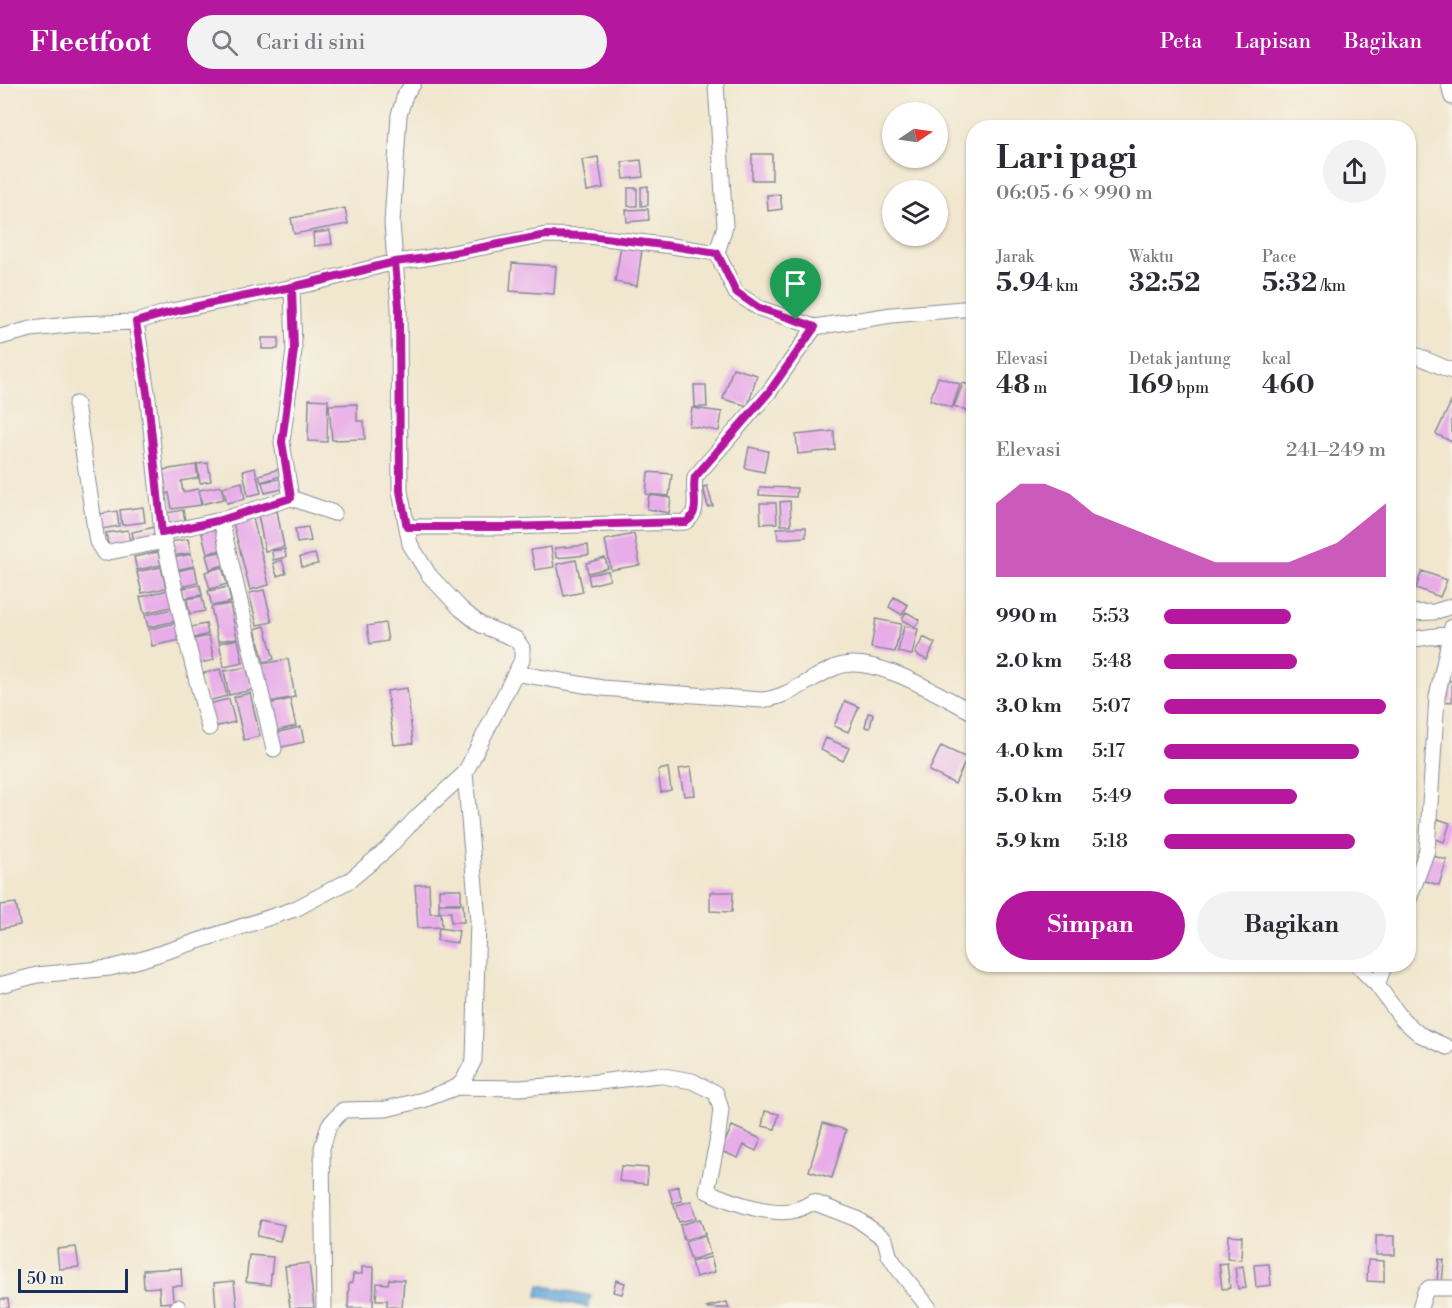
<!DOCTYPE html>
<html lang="id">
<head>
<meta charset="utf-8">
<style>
  :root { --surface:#fff; --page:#f2f2f3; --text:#2b2b33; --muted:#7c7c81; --accent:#b5179e }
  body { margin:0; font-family:"Libre Bodoni",serif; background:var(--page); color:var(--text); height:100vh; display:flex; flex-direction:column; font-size:22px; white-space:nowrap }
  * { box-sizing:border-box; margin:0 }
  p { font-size:20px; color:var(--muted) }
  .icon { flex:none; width:33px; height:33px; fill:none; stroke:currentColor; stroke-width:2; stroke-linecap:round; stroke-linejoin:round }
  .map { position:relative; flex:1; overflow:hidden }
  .panel { position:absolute; left:966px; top:36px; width:450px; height:852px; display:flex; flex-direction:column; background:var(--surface); border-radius:24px; box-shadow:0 2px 4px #0004 }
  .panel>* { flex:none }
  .needle { width:39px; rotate:77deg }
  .controls { position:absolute; left:882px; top:18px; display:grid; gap:12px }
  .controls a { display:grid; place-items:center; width:66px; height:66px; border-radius:50%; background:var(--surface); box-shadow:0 2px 4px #0004; font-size:30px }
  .scale { position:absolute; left:18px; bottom:15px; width:110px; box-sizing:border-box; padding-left:6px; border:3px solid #1b2f5e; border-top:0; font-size:16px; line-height:21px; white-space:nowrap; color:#1b2f5e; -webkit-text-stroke:4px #f7f3e8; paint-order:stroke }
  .pin { position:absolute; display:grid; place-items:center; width:51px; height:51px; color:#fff; margin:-62px -26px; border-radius:50% 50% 50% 0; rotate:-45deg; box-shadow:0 0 6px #0007 }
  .pin .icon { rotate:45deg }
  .round { display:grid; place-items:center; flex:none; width:63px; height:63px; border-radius:32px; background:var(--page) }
  .overview { display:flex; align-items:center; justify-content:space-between; height:102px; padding:0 30px }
  h1 { font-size:33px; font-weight:700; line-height:45px }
  .stats { display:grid; grid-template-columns:repeat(3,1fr); gap:9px; height:102px; padding:6px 30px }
  .stats div { display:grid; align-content:center }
  .stats b { font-size:26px; font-weight:700 }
  .stats small { font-size:16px; font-weight:400 }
  .stats p { font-size:16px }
  .chart { height:168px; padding:12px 30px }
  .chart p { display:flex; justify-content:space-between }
  .chart svg { width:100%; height:108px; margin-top:6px; fill:var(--accent); opacity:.7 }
  .action { display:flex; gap:12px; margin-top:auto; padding:12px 30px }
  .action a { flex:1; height:69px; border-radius:36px; background:var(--accent); color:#fff; font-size:24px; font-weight:700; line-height:69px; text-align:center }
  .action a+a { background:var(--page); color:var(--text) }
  ul { padding:0 30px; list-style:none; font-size:20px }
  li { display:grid; grid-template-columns:96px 72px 1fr; align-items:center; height:45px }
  li i { height:15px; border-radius:8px; background:var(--accent) }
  header { display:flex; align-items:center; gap:36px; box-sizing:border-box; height:84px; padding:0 30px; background:var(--accent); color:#fff }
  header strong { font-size:28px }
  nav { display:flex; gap:33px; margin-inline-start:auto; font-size:21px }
  .search { width:420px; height:54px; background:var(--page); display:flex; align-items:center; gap:15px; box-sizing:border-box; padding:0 21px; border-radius:33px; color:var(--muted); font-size:22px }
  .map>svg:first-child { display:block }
  .water { fill:#65aadb; stroke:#406c9c; stroke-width:1.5 }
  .building { fill:#e8ace9 }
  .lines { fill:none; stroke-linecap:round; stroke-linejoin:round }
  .minor-casing { stroke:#868b96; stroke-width:17 }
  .minor { stroke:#fff; stroke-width:15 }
  .route-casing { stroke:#fff; stroke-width:12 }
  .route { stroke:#b5179e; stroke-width:8 }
</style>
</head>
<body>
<header>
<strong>Fleetfoot</strong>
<div class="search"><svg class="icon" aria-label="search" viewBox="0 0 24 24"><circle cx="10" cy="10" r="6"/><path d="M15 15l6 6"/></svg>Cari di sini</div>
<nav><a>Peta</a><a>Lapisan</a><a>Bagikan</a></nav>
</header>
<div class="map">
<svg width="1452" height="1224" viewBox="0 0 1452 1224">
  <rect width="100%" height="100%" fill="#f7f3e8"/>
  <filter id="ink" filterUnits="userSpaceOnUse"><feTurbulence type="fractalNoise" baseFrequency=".0167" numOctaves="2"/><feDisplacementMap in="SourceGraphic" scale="12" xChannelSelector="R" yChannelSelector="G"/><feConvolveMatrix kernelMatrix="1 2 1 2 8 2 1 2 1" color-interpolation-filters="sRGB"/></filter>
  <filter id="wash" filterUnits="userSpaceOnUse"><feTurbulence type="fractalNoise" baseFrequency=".008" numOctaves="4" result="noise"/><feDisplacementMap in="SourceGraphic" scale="24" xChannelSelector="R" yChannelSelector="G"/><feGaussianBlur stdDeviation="1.35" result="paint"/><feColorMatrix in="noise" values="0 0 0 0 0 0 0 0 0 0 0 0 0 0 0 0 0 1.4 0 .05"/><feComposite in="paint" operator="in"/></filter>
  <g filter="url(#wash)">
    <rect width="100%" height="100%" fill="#f1e7cf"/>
    <path class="water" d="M539 1201 591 1212 588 1223 537 1212Z"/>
    <g id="blocks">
      <path class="building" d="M752 70H772V96H752Z
        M598 73 603 104 587 107 582 76Z
        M641 76 643 93 624 95 622 78Z
        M648 102V121L641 122V103Z
        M628 104H637V122H628Z
        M780 110 782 125 768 127 767 111Z
        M345 124 348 140 294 150 291 134Z
        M648 125 649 136 627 138 626 126Z
        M330 147 332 160 314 162 313 149Z
        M621 162 642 165 637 202 615 198Z
        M512 179 556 182 554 210 510 207Z
        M262 254H279L278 265H262Z
        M733 284 757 291 748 322 723 315Z
        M938 293 960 300 952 324 930 316Z
        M963 299 974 303V312L968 327 954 322Z
        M694 301H706L707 323H695Z
        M309 315 328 316 327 358 308 357Z
        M1452 316V358L1436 350Z
        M357 320V337H364L365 355 332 356 329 321Z
        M692 324 722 328 719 347 689 342Z
        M834 347 835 366 798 370 796 351Z
        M749 363 768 367 764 388 745 384Z
        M208 379 211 397 200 399 197 380Z
        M196 381 198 394 181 397 183 408 198 405 201 421 172 425 169 409 164 410 162 400H165L163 386Z
        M255 384 261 409 248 412 243 387Z
        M282 384 284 391 261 398 259 391Z
        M648 388 672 390 669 412 646 410Z
        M285 394 287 404 265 409 262 398Z
        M242 398 245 415 227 419 223 403Z
        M221 402 224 415 202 420 199 406Z
        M707 402 713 422 708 423 703 403Z
        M760 403 797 404 796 413 759 411Z
        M649 411 671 414 669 429 647 425Z
        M790 417 791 441H781L780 418Z
        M760 419H776L777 439 761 440Z
        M143 423 145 438 122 441 120 426Z
        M183 426 186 441 169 445 166 429Z
        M117 427 119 442 102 445 99 430Z
        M277 427 284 463 265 467 258 430Z
        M252 430 269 501 250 506 232 435Z
        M215 439 221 466 207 469 200 442Z
        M155 443 157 457 135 462 132 448Z
        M308 443 311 457 297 459 295 445Z
        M806 443V453L778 455 777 444Z
        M128 446 131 463 109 466 106 449Z
        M634 450 640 481 611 486 605 456Z
        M188 455 191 469 173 472 170 458Z
        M588 461 589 471 556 474 555 464Z
        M551 463 554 483 535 486 531 466Z
        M285 465 286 473 273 476 272 467Z
        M158 468 161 481 137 486 134 473Z
        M220 468 224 481 210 485 206 471Z
        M191 470 194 482 175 486 173 474Z
        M315 470 318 480 302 483 300 473Z
        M605 474 608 484 588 489 586 479Z
        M282 476 286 489 277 492 273 479Z
        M576 476 583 508 564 512 557 480Z
        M161 483 166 504 142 509 137 488Z
        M195 483 198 499 180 503 177 487Z
        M222 483 227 500 210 505 205 488Z
        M608 487 610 496 590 501 588 491Z
        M1422 487 1447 496 1440 513 1416 504Z
        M200 501 202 511 185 514 183 504Z
        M228 503 231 518 212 522 208 507Z
        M168 506 171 523 144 529 140 513Z
        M264 506 272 538 257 541 249 509Z
        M202 512 205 527 190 530 187 515Z
        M894 513 908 521 902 531 889 523Z
        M230 520 237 554 218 557 211 523Z
        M173 525 176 537 148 543 145 531Z
        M906 528 920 536 915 543 902 536Z
        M876 535 901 540 895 568 871 564Z
        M177 539 181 556 152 562 149 545Z
        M385 539 388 557 370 560 367 542Z
        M206 540 208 550 194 554 191 543Z
        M265 542 274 575 264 578 255 545Z
        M904 542 918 545 912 571 898 568Z
        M209 552 214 576 196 580 190 556Z
        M923 553 935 559 927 576 915 570Z
        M238 555 243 579 224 583 219 559Z
        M1408 561 1415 562 1411 587H1408Z
        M288 575 295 613 269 618 262 580Z
        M247 583 252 606 229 611 224 587Z
        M220 585 227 612 208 617 201 590Z
        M1445 596 1452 597V618L1443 617Z
        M407 604 413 659 394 661 387 607Z
        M250 609 260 652 244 656 234 613Z
        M229 615 235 638 214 643 208 620Z
        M290 615 296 642 275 647 269 620Z
        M845 617 859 623 848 648 834 642Z
        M868 629 873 630 870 644 865 643Z
        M301 643 304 658 278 664 275 649Z
        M826 654 849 664 843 677 821 666Z
        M941 662 967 674 955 700 929 687Z
        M691 683 695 711 684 712 679 685Z
        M668 684 671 706 661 708 658 686Z
        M974 694V708L968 705Z
        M1438 735 1450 739 1444 758 1432 754Z
        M1430 771 1447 776 1439 801 1422 796Z
        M429 800 430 829H441L442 843 418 844 415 801Z
        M439 805H461V819H439Z
        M710 808H733L732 828 710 827Z
        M16 819 20 841 0 845V821Z
        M439 820H463L464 838H451V828H439Z
        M439 844 459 847 457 859 437 856Z
        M765 1027 779 1030 775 1045 762 1042Z
        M823 1039 846 1046 832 1094 809 1087Z
        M732 1042 761 1055 756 1067 744 1061 738 1074 721 1067Z
        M621 1082 648 1084 647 1100 619 1097Z
        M678 1102 682 1117 673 1119 669 1105Z
        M691 1117 696 1134 679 1138 674 1122Z
        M700 1135 705 1150 684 1156 680 1141Z
        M261 1136 284 1141 280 1157 257 1152Z
        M1228 1151 1242 1152 1241 1176 1227 1175Z
        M705 1152 710 1170 691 1176 685 1158Z
        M1376 1152H1395V1171H1376Z
        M76 1163 79 1183 59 1185 57 1165Z
        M249 1171 273 1173 270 1201 246 1198Z
        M711 1173 715 1188 696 1193 691 1178Z
        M1439 1175 1444 1176 1442 1200 1437 1199Z
        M1368 1176 1384 1177V1198L1367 1197Z
        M309 1179 314 1224H290L285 1182Z
        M1227 1179 1230 1204 1222 1205 1219 1180Z
        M1269 1180 1271 1201 1256 1203 1254 1181Z
        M1243 1182 1246 1204 1238 1205 1235 1184Z
        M362 1183H374L373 1224H348L349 1199H352L353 1190H362Z
        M181 1184 182 1202H172L173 1218 160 1219 159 1203 144 1204 143 1186Z
        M389 1195 404 1196 402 1224 387 1222V1216H376L377 1199 388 1200Z
        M616 1196 625 1199 622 1210 613 1208Z
        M234 1197 237 1224H216L214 1199Z
        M0 1215H8L9 1224H0Z
        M727 1218 729 1224H707L706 1223Z"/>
    </g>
  </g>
  <g filter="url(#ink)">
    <use href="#blocks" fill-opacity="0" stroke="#868b96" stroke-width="1.5"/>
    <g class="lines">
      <g class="minor-casing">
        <path id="minor" d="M716 0 725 142 717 169 736 209 759 224 815 243 892 231 974 224
          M1449 0 1452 13
          M292 203 294 266 282 358 291 414 334 429
          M136 238 148 315 162 449 187 558 209 644
          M0 253 31 245 77 240 136 238 171 227 309 200 395 178 392 139 399 31 405 11 413 0
          M1408 268 1452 287
          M76 320 97 458 104 469 164 457
          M221 436 274 665
          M407 443H504L685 438C702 428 692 408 695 393L769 308 815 243
          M162 449 221 436 291 414
          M1408 529 1434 528 1452 522
          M1408 556 1449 550
          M515 589 602 604 761 616C789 614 811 593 836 583 872 568 941 612 974 629
          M1408 818 1427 766 1437 613 1452 543
          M1356 880 1377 901 1402 935 1419 950 1447 963
          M0 901 37 891 110 884 143 875 295 825 350 796 387 765 419 731 465 689 522 576V564L516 555 481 541 461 525 429 491 410 460 400 407 399 223 395 178 426 174 546 151 588 152 672 162 717 169
          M1377 901 1385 880
          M457 1003 519 1004 599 998 658 991 692 997 716 1009 721 1025 717 1059 707 1107C728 1117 767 1131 791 1127 799 1126 806 1122 813 1118L857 1135 885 1155 889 1171 896 1182 929 1224
          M178 1223V1224
          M324 1224 322 1064 329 1041 343 1026 386 1025 423 1016 457 1003 463 997 474 976 478 837 465 689
          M1420 1224 1425 1208 1429 1204H1452"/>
      </g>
      <use href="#minor" class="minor"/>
    </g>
  </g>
  <g class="lines" filter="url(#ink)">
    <g class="route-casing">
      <path id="route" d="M796 236 759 224 736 208 717 169 672 162 588 152 546 151 426 174 395 178 292 203 294 266 282 358 291 414 221 436 162 449 148 315 136 238C192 221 249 212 306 200 336 194 366 185 395 178L399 223 400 407 407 443H504L686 438C702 428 691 408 695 393L769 308 815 243 796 236"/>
    </g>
    <use href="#route" class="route"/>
  </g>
</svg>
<div class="controls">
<a><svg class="needle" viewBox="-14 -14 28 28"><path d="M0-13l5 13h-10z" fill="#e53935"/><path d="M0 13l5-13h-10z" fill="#7c7c81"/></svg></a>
<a><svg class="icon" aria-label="layers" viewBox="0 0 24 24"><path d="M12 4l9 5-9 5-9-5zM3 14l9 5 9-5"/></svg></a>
</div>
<div class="scale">50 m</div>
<div class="pin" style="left:796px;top:236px;background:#1e9e55"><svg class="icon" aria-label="arrive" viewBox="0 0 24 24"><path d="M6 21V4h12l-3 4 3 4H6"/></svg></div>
<section class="panel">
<div class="overview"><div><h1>Lari pagi</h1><p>06:05 · 6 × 990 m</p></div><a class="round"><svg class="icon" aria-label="share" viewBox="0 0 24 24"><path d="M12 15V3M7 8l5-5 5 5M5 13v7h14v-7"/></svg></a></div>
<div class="stats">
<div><p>Jarak</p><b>5.94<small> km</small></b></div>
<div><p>Waktu</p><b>32:52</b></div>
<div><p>Pace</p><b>5:32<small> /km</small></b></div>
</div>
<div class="stats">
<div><p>Elevasi</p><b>48<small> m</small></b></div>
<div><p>Detak jantung</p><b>169<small> bpm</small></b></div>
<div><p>kcal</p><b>460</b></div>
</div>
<div class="chart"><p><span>Elevasi</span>241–249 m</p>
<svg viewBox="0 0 160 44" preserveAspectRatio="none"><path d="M0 44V14L10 6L20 6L30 10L40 18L50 22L60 26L70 30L80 34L90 38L100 38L110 38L120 38L130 34L140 30L150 22L160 14V44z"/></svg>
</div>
<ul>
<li><b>990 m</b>5:53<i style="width:57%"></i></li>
<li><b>2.0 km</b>5:48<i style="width:60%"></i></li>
<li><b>3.0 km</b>5:07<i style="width:100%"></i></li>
<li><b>4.0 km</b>5:17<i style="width:88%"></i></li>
<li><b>5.0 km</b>5:49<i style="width:60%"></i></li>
<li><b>5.9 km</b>5:18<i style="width:86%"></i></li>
</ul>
<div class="action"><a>Simpan</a><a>Bagikan</a></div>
</section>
</div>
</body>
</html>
